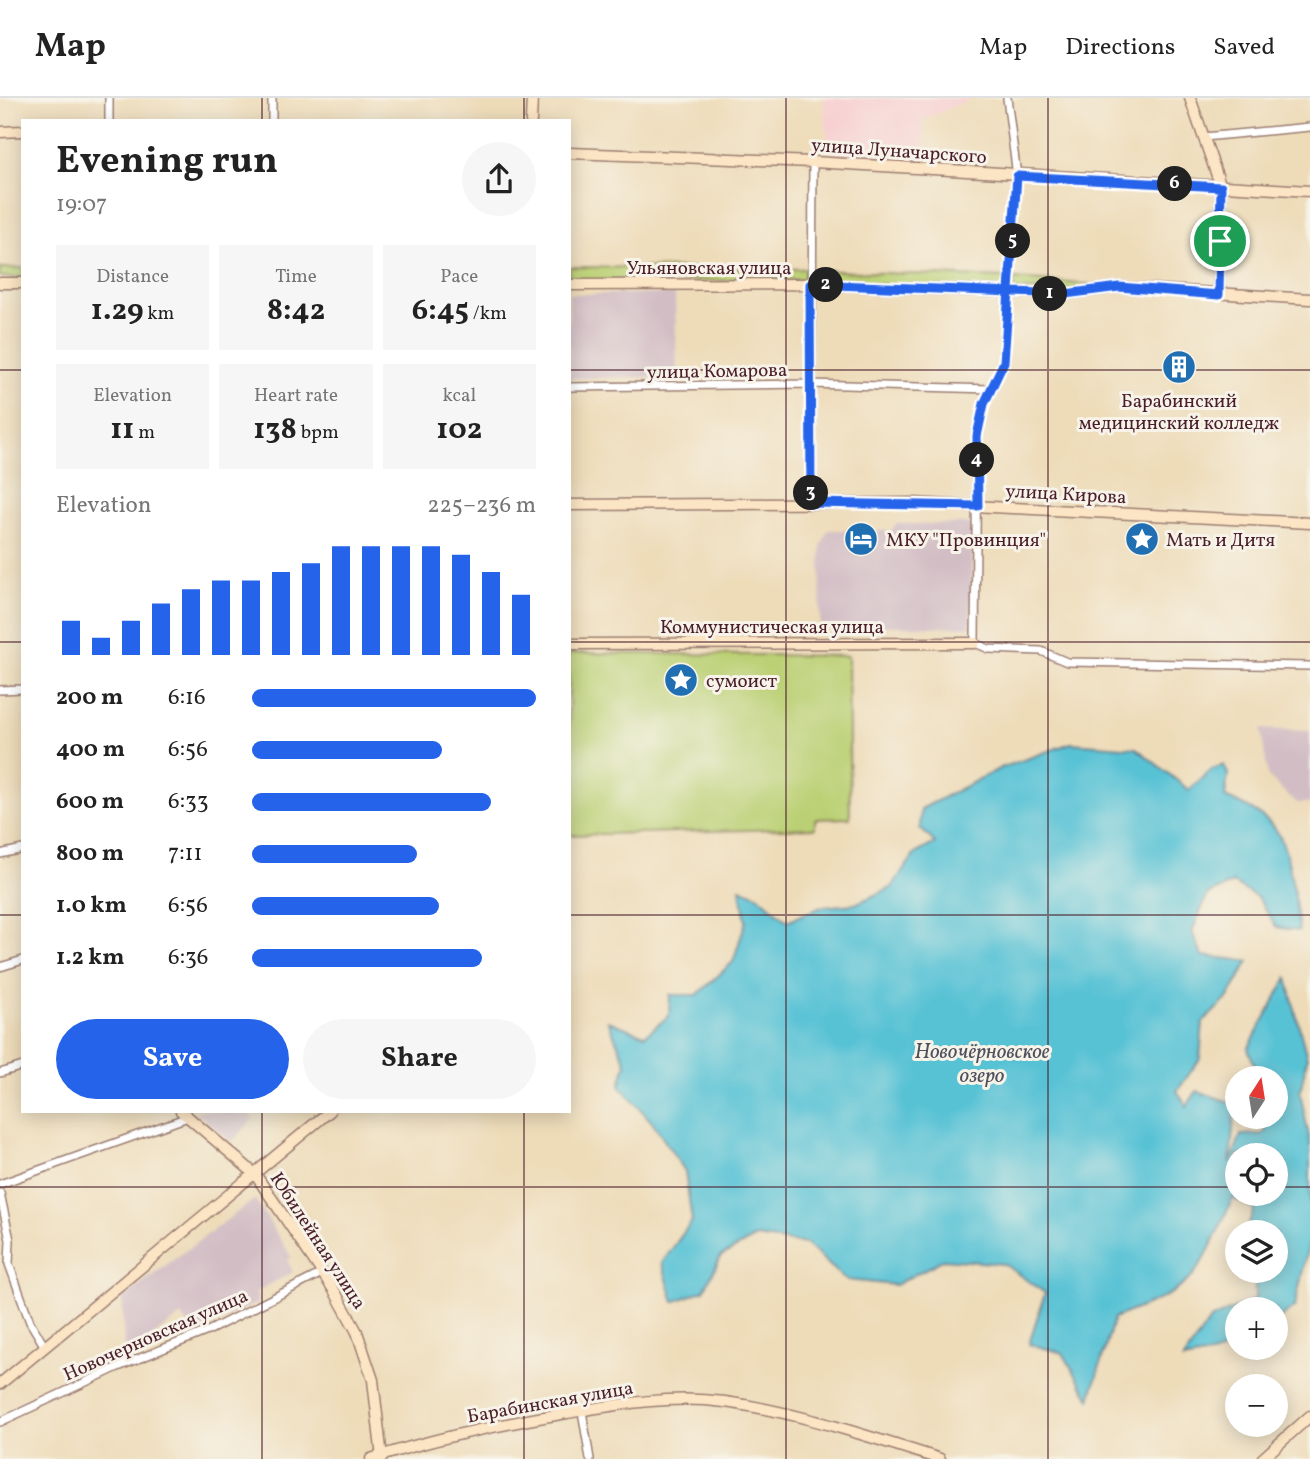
<!DOCTYPE html>
<html lang="en">
<head>
<meta charset="utf-8">
<style>
  :root { --surface:#fff; --page:#f6f6f6; --text:#222; --muted:#767676; --line:#e0e0e0; --accent:#2563eb }
  body { margin:0; font-family:Vollkorn,serif; background:var(--page); color:var(--text); height:100vh; display:flex; flex-direction:column; font-size:26px; white-space:nowrap }
  * { box-sizing:border-box; margin:0 }
  p { font-size:23px; color:var(--muted) }
  .icon { flex:none; width:38px; height:38px; fill:none; stroke:currentColor; stroke-width:2; stroke-linecap:round; stroke-linejoin:round }
  .map { position:relative; flex:1; overflow:hidden }
  .drawer { position:absolute; left:21px; top:21px; width:550px; height:994px; display:flex; flex-direction:column; background:var(--surface); border-radius:0px; box-shadow:0 4px 18px #0003 }
  .drawer>* { flex:none }
  .needle { width:46px; rotate:12deg }
  .buttons { position:absolute; left:1225px; top:968px; display:grid; gap:14px }
  .buttons a { display:grid; place-items:center; width:63px; height:63px; border-radius:50%; background:var(--surface); box-shadow:0 4px 18px #0003; font-size:35px }
  .pin { position:absolute; display:grid; place-items:center; width:60px; height:60px; color:#fff; margin:-30px; border:4px solid #fff; border-radius:50%; box-shadow:0 2px 7px #0007 }
  .km { position:absolute; width:35px; height:35px; margin:-18px; border-radius:50%; background:#222; color:#fff; font-size:19px; line-height:35px; text-align:center }
  .round { display:grid; place-items:center; flex:none; width:74px; height:74px; border-radius:37px; background:var(--page) }
  .head { display:flex; align-items:center; justify-content:space-between; height:119px; padding:0 35px }
  h1 { font-size:38px; font-weight:700; line-height:52px }
  .stats { display:grid; grid-template-columns:repeat(3,1fr); gap:10px; height:119px; padding:7px 35px }
  .stats div { display:grid; align-content:center; border-radius:0px; background:var(--page); text-align:center }
  .stats b { font-size:30px; font-weight:700 }
  .stats small { font-size:19px; font-weight:400 }
  .stats p { font-size:19px }
  .chart { height:196px; padding:14px 35px }
  .chart p { display:flex; justify-content:space-between }
  .chart svg { width:100%; height:126px; margin-top:7px; stroke:var(--accent); stroke-width:6 }
  .primary-button { display:flex; gap:14px; margin-top:auto; padding:14px 35px }
  .primary-button a { flex:1; height:80px; border-radius:42px; background:var(--accent); color:#fff; font-size:28px; font-weight:700; line-height:80px; text-align:center }
  .primary-button a+a { background:var(--page); color:var(--text) }
  ul { padding:0 35px; list-style:none; font-size:23px }
  li { display:grid; grid-template-columns:112px 84px 1fr; align-items:center; height:52px }
  li i { height:18px; border-radius:9px; background:var(--accent) }
  header { display:flex; align-items:center; gap:42px; box-sizing:border-box; height:98px; padding:0 35px; background:var(--surface); border-bottom:2px solid var(--line) }
  header strong { font-size:33px }
  nav { display:flex; gap:38px; margin-inline-start:auto; font-size:24px }
  .map>svg:first-child { display:block }
  .built { fill:#f7cfd0 }
  .industrial { fill:#d2bdc5 }
  .green { fill:#bbd074; stroke:#827850; stroke-width:2 }
  .water { fill:#59c2d5; stroke:#527080; stroke-width:2; fill-rule:evenodd }
  .lines { fill:none; stroke-linecap:round; stroke-linejoin:round }
  .street-casing { stroke:#9c7e72; stroke-width:10 }
  .secondary-casing { stroke:#9c7e72; stroke-width:13 }
  .street { stroke:#fff; stroke-width:7 }
  .secondary { stroke:#fce5c4; stroke-width:10 }
  .route-casing { stroke:#fff; stroke-width:14 }
  .route { stroke:#2563eb; stroke-width:9 }
  .grid { fill:none; stroke:#4a1f2b; stroke-width:2; stroke-opacity:0.55 }
  .labels { text-anchor:middle; stroke-width:6; stroke-linejoin:round; paint-order:stroke }
  .street-label { font-size:19px; fill:#4a1f2b; stroke:#f7f3e8 }
  .poi-label { font-size:19px; fill:#4a1f2b; stroke:#f7f3e8; text-anchor:start }
  .water-label { font-size:21px; font-style:italic; fill:#4e505e; stroke:#f7f3e8 }
</style>
</head>
<body>
<header>
<strong>Map</strong>
<nav><a>Map</a><a>Directions</a><a>Saved</a></nav>
</header>
<div class="map">
<svg width="1310" height="1361" viewBox="0 0 1310 1361">
  <rect width="100%" height="100%" fill="#f7f3e8"/>
  <filter id="ink" filterUnits="userSpaceOnUse"><feTurbulence type="fractalNoise" baseFrequency=".0143" numOctaves="2"/><feDisplacementMap in="SourceGraphic" scale="14" xChannelSelector="R" yChannelSelector="G"/><feConvolveMatrix kernelMatrix="1 2 1 2 8 2 1 2 1" color-interpolation-filters="sRGB"/></filter>
  <filter id="wash" filterUnits="userSpaceOnUse"><feTurbulence type="fractalNoise" baseFrequency=".00686" numOctaves="4" result="noise"/><feDisplacementMap in="SourceGraphic" scale="28" xChannelSelector="R" yChannelSelector="G"/><feGaussianBlur stdDeviation="1.57" result="paint"/><feColorMatrix in="noise" values="0 0 0 0 0 0 0 0 0 0 0 0 0 0 0 0 0 1.4 0 .05"/><feComposite in="paint" operator="in"/></filter>
  <g filter="url(#wash)">
    <rect width="100%" height="100%" fill="#eedcb9"/>
    <path class="built" d="M823 0H973L923 22 925 63 829 55Z"/>
    <path class="industrial" d="M569 196H675L677 279 569 280Z
      M896 426H973L970 529 820 527 821 449 828 432 891 433Z
      M1261 631 1310 633V705H1297L1268 679Z
      M195 1013H248L253 1021 232 1044Z
      M255 1101 292 1160 287 1162 293 1174 256 1194 258 1205 196 1234 181 1218 132 1253 124 1248 122 1200Z"/>
    <path class="green" d="M569 169 806 171 804 182 569 184Z
      M0 170H23V180L0 179Z
      M814 172 1006 180 1005 192 814 184Z
      M1014 181 1099 187 1066 193 1013 192Z
      M569 555 848 558 850 720 815 721V730L569 737Z"/>
    <path class="water" d="M1071 645 1136 650 1189 692 1212 671 1224 667 1228 676 1225 699C1243 707 1262 715 1275 731 1290 750 1296 808 1299 833L1276 829 1259 801 1233 785 1207 797 1192 834 1202 858 1249 863 1228 900 1203 924 1200 961 1177 993 1187 1008 1197 993 1235 1006 1230 1065 1241 1037 1263 1036 1283 1007 1276 1006V980H1260L1248 951 1287 880 1307 960 1300 994 1310 1044V1139L1295 1208 1276 1224V1211H1237V1246L1215 1256 1183 1262 1210 1222 1255 1201V1173L1276 1172V1134H1246L1254 1111 1233 1100C1220 1126 1211 1155 1192 1178 1174 1200 1139 1209 1114 1220L1090 1301 1063 1255 1029 1246 1045 1195 1004 1166 944 1161 895 1187 846 1182 806 1146 756 1139 721 1158 704 1192 674 1204 662 1165 692 1123 685 1073 652 1024 620 988 626 965 608 923 645 937 669 918 670 897H697L733 864 746 823 740 790 758 797 787 823 821 809 855 806 891 790 915 756 935 745 920 730 921 711 1001 670ZM1237 1057H1276V1096H1237Z"/>
  </g>
  <g filter="url(#ink)">
    <g class="lines">
      <g class="street-casing">
        <path id="street" d="M272 0V23
          M1007 0 1017 78 1004 264 984 306 977 338 975 545 989 551 1041 553 1067 564 1310 568
          M109 23V0
          M1204 39 1310 29
          M569 289 809 286 991 291
          M811 405 813 64
          M0 592 23 591
          M0 756 23 751
          M0 869 23 862
          M0 975 23 968
          M0 1086 188 1019
          M0 1095 10 1142 9 1166 30 1224 45 1249
          M582 1313 590 1361
          M0 1324 118 1269 210 1232 322 1175"/>
      </g>
      <g class="secondary-casing">
        <path id="secondary" d="M1190 0 1221 89 1219 196
          M531 23 532 0
          M0 34 23 33
          M569 55 813 64 1310 93
          M0 185H23
          M569 187 810 186 1065 196 1119 189 1310 201
          M569 407 913 405 1310 425
          M569 546 975 545
          M181 1013 255 1076 334 1192 357 1234 373 1282 382 1360
          M0 1286 330 1013
          M371 1361C434 1340 501 1326 567 1315 620 1306 671 1297 725 1304 798 1314 870 1339 940 1361
          M1262 1361 1310 1318"/>
      </g>
      <use href="#street" class="street"/>
      <use href="#secondary" class="secondary"/>
    </g>
  </g>
  <g class="lines" filter="url(#ink)">
    <g class="route-casing">
      <path id="route" d="M1220 143 1219 197 1119 189 1065 196 810 186 811 405 978 408 977 338 984 306 1004 264 1017 78 1221 89 1220 143"/>
    </g>
    <use href="#route" class="route"/>
  </g>
  <path class="grid" d="M262 0V23M524 0V23M786 0V1361M1048 0V1361M0 272H23M569 272H1310M0 544H23M569 544H1310M0 817H23M569 817H1310M262 1013V1361M524 1013V1361M0 1089H1237M1276 1089H1310"/>
  <defs>
    <g id="building-disc" transform="scale(1.75)"><circle r="9.5" fill="#1f6fb2" stroke="#f7f3e8"/><path d="M-4-6H4V6H1V3H-1V6H-4ZM-2.5-4.3h1.7v1.8h-1.7ZM.8-4.3h1.7v1.8H.8ZM-2.5-1h1.7V.8h-1.7ZM.8-1h1.7V.8H.8Z" fill="#fff"/></g>
    <g id="hotel-disc" transform="scale(1.75)"><circle r="9.5" fill="#1f6fb2" stroke="#f7f3e8"/><path d="M-6-4.5h1.5V1H6V5H4.5V3h-9V5H-6ZM-4 0a1.8 1.8 0 1 1 3.6 0ZM.5 0V-2.5h3Q6-2.5 6 0Z" fill="#fff"/></g>
    <g id="sight-disc" transform="scale(1.75)"><circle r="9.5" fill="#1f6fb2" stroke="#f7f3e8"/><path d="M0-6L1.8-2.2L6-1.7L2.9 1.2L3.7 5.4L0 3.3L-3.7 5.4L-2.9 1.2L-6-1.7L-1.8-2.2Z" fill="#fff"/></g>
  </defs>
  <g fill-rule="evenodd">
    <use href="#building-disc" x="1179" y="269"/>
    <use href="#hotel-disc" x="861" y="441"/>
    <use href="#sight-disc" x="1142" y="441"/>
    <use href="#sight-disc" x="681" y="582"/>
  </g>
  <g class="labels">
    <g class="street-label">
      <text transform="translate(899 52) rotate(4)" y="7">улица Луначарского</text>
      <text x="709" y="176">Ульяновская улица</text>
      <text transform="translate(717 272) rotate(-1)" y="7">улица Комарова</text>
      <text transform="translate(1066 395) rotate(3)" y="7">улица Кирова</text>
      <text x="772" y="535">Коммунистическая улица</text>
      <text transform="translate(319 1142) rotate(57)" y="7">Юбилейная улица</text>
      <text transform="translate(155 1236) rotate(-24)" y="7">Новочерновская улица</text>
      <text transform="translate(550 1303) rotate(-10)" y="7">Барабинская улица</text>
    </g>
    <g class="poi-label">
      <text x="1179" y="309" text-anchor="middle">Барабинский<tspan x="1179" dy="22">медицинский колледж</tspan></text>
      <text x="886" y="448">МКУ "Провинция"</text>
      <text x="1166" y="448">Мать и Дитя</text>
      <text x="706" y="589">сумоист</text>
    </g>
    <g class="water-label">
      <text x="982" y="960">Новочёрновское<tspan x="982" dy="24">озеро</tspan></text>
    </g>
  </g>
</svg>
<div class="buttons">
<a><svg class="needle" viewBox="-14 -14 28 28"><path d="M0-13l5 13h-10z" fill="#e53935"/><path d="M0 13l5-13h-10z" fill="#767676"/></svg></a>
<a><svg class="icon" aria-label="locate" viewBox="0 0 24 24"><circle cx="12" cy="12" r="6"/><path d="M12 2v4M12 18v4M2 12h4M18 12h4"/></svg></a>
<a><svg class="icon" aria-label="layers" viewBox="0 0 24 24"><path d="M12 4l9 5-9 5-9-5zM3 14l9 5 9-5"/></svg></a>
<a>+</a>
<a>−</a>
</div>
<div class="pin" style="left:1220px;top:143px;background:#1e9e55"><svg class="icon" aria-label="arrive" viewBox="0 0 24 24"><path d="M6 21V4h12l-3 4 3 4H6"/></svg></div>
<b class="km" style="left:1050px;top:196px">1</b>
<b class="km" style="left:826px;top:187px">2</b>
<b class="km" style="left:811px;top:395px">3</b>
<b class="km" style="left:977px;top:362px">4</b>
<b class="km" style="left:1013px;top:143px">5</b>
<b class="km" style="left:1175px;top:86px">6</b>
<section class="drawer">
<div class="head"><div><h1>Evening run</h1><p>19:07</p></div><a class="round"><svg class="icon" aria-label="share" viewBox="0 0 24 24"><path d="M12 15V3M7 8l5-5 5 5M5 13v7h14v-7"/></svg></a></div>
<div class="stats">
<div><p>Distance</p><b>1.29<small> km</small></b></div>
<div><p>Time</p><b>8:42</b></div>
<div><p>Pace</p><b>6:45<small> /km</small></b></div>
</div>
<div class="stats">
<div><p>Elevation</p><b>11<small> m</small></b></div>
<div><p>Heart rate</p><b>138<small> bpm</small></b></div>
<div><p>kcal</p><b>102</b></div>
</div>
<div class="chart"><p><span>Elevation</span>225–236 m</p>
<svg viewBox="0 0 160 44" preserveAspectRatio="none"><path d="M5 44V32M15 44V38M25 44V32M35 44V26M45 44V21M55 44V18M65 44V18M75 44V15M85 44V12M95 44V6M105 44V6M115 44V6M125 44V6M135 44V9M145 44V15M155 44V23"/></svg>
</div>
<ul>
<li><b>200 m</b>6:16<i style="width:100%"></i></li>
<li><b>400 m</b>6:56<i style="width:67%"></i></li>
<li><b>600 m</b>6:33<i style="width:84%"></i></li>
<li><b>800 m</b>7:11<i style="width:58%"></i></li>
<li><b>1.0 km</b>6:56<i style="width:66%"></i></li>
<li><b>1.2 km</b>6:36<i style="width:81%"></i></li>
</ul>
<div class="primary-button"><a>Save</a><a>Share</a></div>
</section>
</div>
</body>
</html>
